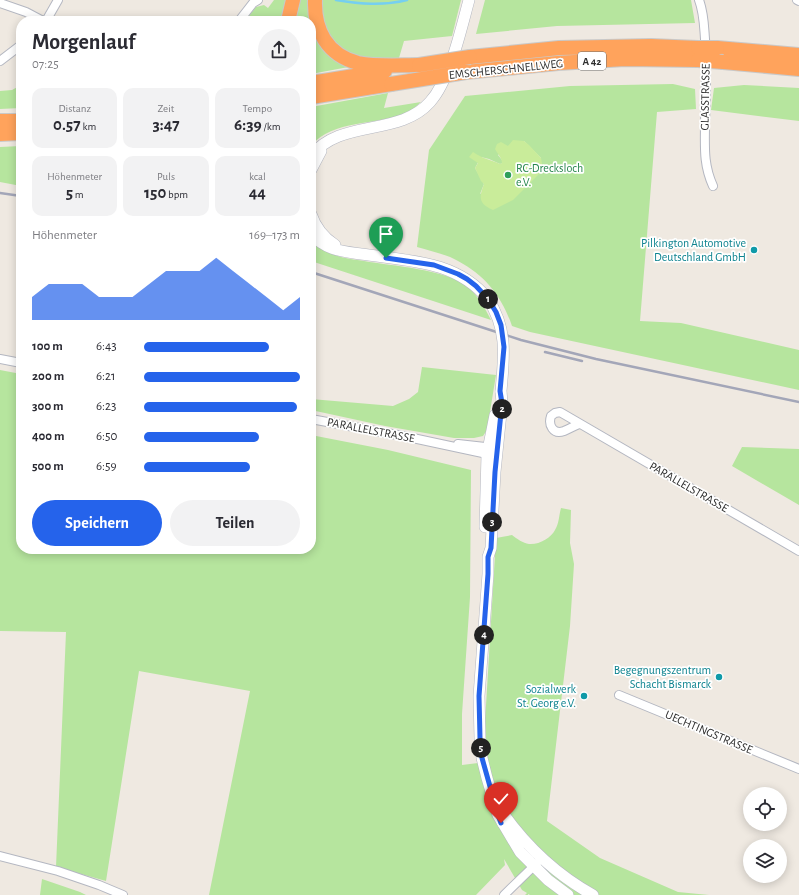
<!DOCTYPE html>
<html lang="de">
<head>
<meta charset="utf-8">
<style>
  :root { --surface:#fff; --page:#f2f2f3; --text:#2b2b33; --muted:#7c7c81; --accent:#2563eb }
  body { margin:0; font-family:"Alegreya Sans",sans-serif; background:var(--page); color:var(--text); height:100vh; display:flex; flex-direction:column; font-size:15px; white-space:nowrap }
  * { box-sizing:border-box; margin:0 }
  p { font-size:13px; color:var(--muted) }
  .icon { flex:none; width:22px; height:22px; fill:none; stroke:currentColor; stroke-width:2; stroke-linecap:round; stroke-linejoin:round }
  .map { position:relative; flex:1; overflow:hidden }
  .panel { position:absolute; left:16px; top:16px; width:300px; height:538px; display:flex; flex-direction:column; background:var(--surface); border-radius:16px; box-shadow:0 2px 10px #0003 }
  .panel>* { flex:none }
  .controls { position:absolute; left:743px; top:787px; display:grid; gap:8px }
  .controls a { display:grid; place-items:center; width:44px; height:44px; border-radius:50%; background:var(--surface); box-shadow:0 2px 10px #0003; font-size:20px }
  .pin { position:absolute; display:grid; place-items:center; width:34px; height:34px; color:#fff; margin:-41px -17px; border-radius:50% 50% 50% 0; rotate:-45deg; box-shadow:0 0 4px #0007 }
  .pin .icon { rotate:45deg }
  .km { position:absolute; width:20px; height:20px; margin:-10px; border-radius:50%; background:#222; color:#fff; font-size:11px; line-height:20px; text-align:center }
  .round { display:grid; place-items:center; flex:none; width:42px; height:42px; border-radius:21px; background:var(--page) }
  .headline { display:flex; align-items:center; justify-content:space-between; height:68px; padding:0 16px }
  h1 { font-size:22px; font-weight:700; line-height:30px }
  .figures { display:grid; grid-template-columns:repeat(3,1fr); gap:6px; height:68px; padding:4px 16px }
  .figures div { display:grid; align-content:center; border-radius:10px; background:var(--page); text-align:center }
  .figures b { font-size:17px; font-weight:700 }
  .figures small { font-size:11px; font-weight:400 }
  .figures p { font-size:11px }
  .chart { height:112px; padding:8px 16px }
  .chart p { display:flex; justify-content:space-between }
  .chart svg { width:100%; height:72px; margin-top:4px; fill:var(--accent); opacity:.7 }
  .cta { display:flex; gap:8px; margin-top:auto; padding:8px 16px }
  .cta a { flex:1; height:46px; border-radius:24px; background:var(--accent); color:#fff; font-size:16px; font-weight:700; line-height:46px; text-align:center }
  .cta a+a { background:var(--page); color:var(--text) }
  ul { padding:0 16px; list-style:none; font-size:13px }
  li { display:grid; grid-template-columns:64px 48px 1fr; align-items:center; height:30px }
  li i { height:10px; border-radius:5px; background:var(--accent) }
  .map>svg:first-child { display:block }
  .green { fill:#b6e59e; fill-rule:evenodd }
  .pitch { fill:#c9ec9a }
  .lines { fill:none; stroke-linecap:round; stroke-linejoin:round }
  .stream { stroke:#75cff0; stroke-width:2.5 }
  .minor-casing { stroke:#b4b7c1; stroke-width:10 }
  .secondary-casing { stroke:#b4b7c1; stroke-width:12 }
  .motorway-casing { stroke:#c9c9c9; stroke-width:16 }
  .minor { stroke:#fff; stroke-width:8 }
  .secondary { stroke:#fff; stroke-width:11 }
  .motorway { stroke:#ffa35c; stroke-width:14 }
  .rail { stroke:#a3a6b8; stroke-width:2.5 }
  .secondary-bridge-casing { stroke:#b4b7c1; stroke-width:12; stroke-linecap:butt }
  .motorway-bridge-casing { stroke:#c9c9c9; stroke-width:16; stroke-linecap:butt }
  .secondary-bridge { stroke:#fff; stroke-width:11 }
  .motorway-bridge { stroke:#ffa35c; stroke-width:14 }
  .route-casing { stroke:#fff; stroke-width:8 }
  .route { stroke:#2563eb; stroke-width:5 }
  .leisure-dot { fill:#2e9e5b; stroke:#fff; stroke-width:1.5 }
  .culture-dot { fill:#0f9aa8; stroke:#fff; stroke-width:1.5 }
  .labels { text-anchor:middle; stroke-width:3.5; stroke-linejoin:round; paint-order:stroke }
  .shield { fill:#fff; stroke:#6d6d6d; stroke-width:1 }
  .shield-label { font-size:11px; font-weight:bold; fill:#2e2e2e }
  .street-label { font-size:12px; fill:#2e2e2e; stroke:#fff }
  .leisure-label { font-size:12px; fill:#27864d; stroke:#fff; text-anchor:start }
  .culture-label { font-size:12px; fill:#0d838f; stroke:#fff; text-anchor:end }
</style>
</head>
<body>
<div class="map">
<svg width="799" height="895" viewBox="0 0 799 895">
  <rect width="100%" height="100%" fill="#efe9e1"/>
  <path class="green" d="M274 0H288L282 21H245L256 7 264 5 268 8Z
    M299 0H312L313 21 354 66 311 74V21H292Z
    M320 0H461L452 36 404 41 399 58 376 61 342 52 326 35Z
    M485 0H691L695 23 557 26 476 34Z
    M673 84 695 89 696 109 657 112 640 321 681 323 799 350V390L530 332 512 326C502 297 486 276 458 261 446 254 430 251 417 247L429 150 465 96 570 86ZM524 141 541 158 480 194 484 184 475 168 481 157 489 159 500 164 503 163 502 160 498 155 508 146Z
    M21 85V108L0 109V91L12 90Z
    M744 85 799 88V121L711 110 714 88Z
    M388 93 384 108 421 102C416 106 412 111 406 113 376 126 333 119 311 146V107Z
    M21 146V186L0 182V147Z
    M311 240C328 256 342 258 364 261 392 266 446 269 468 287 478 296 485 308 491 320L311 261Z
    M422 367 496 375 487 430 483 436 474 438H454L385 426 311 410V399L393 406 409 399 418 392Z
    M0 370 21 374V549H311V435L388 450 471 470 470 597 462 714V765L486 762 484 739 496 538 512 535C517 539 523 543 529 544 539 545 551 538 555 530 559 524 559 515 561 508L571 510 570 543 574 564 570 626 547 821 600 858 678 892 709 895H530L528 894V895H525L527 893 522 890 504 859 505 865 476 895H209L250 691 139 671 106 881 56 867 66 632 0 631Z
    M742 447 799 449V505L732 466Z
    M42 879 80 892 86 895H40Z"/>
  <path class="pitch" d="M513 140 524 141 529 145 541 158 543 170 513 200 493 210C478 204 479 197 484 184L481 181 475 168 478 163 469 157 473 152C481 158 491 160 500 164L502 163C502 158 497 153 495 149L497 144 501 142 508 146Z"/>
  <g class="lines">
    <path class="stream" d="M336 0C360 4 383 6 407 0"/>
    <g class="minor-casing">
      <path id="minor" d="M699 0C704 13 704 26 705 39 707 67 706 95 705 123 705 146 703 164 713 186
        M797 0 799 1
        M0 3 26 12 43 21
        M46 21 58 0
        M239 21 253 3 258 0
        M0 61 21 45
        M0 359 21 363
        M311 419 408 437 492 455
        M579 424C574 426 569 429 564 431 553 435 548 425 551 416L555 413 560 412 799 551
        M458 444 494 448
        M619 695 799 769
        M0 856 58 871 99 885 123 895
        M504 895 537 863"/>
    </g>
    <g class="secondary-casing">
      <path id="secondary" d="M311 156C341 118 399 137 430 102 450 80 461 29 469 0
        M311 170 321 151
        M311 214C315 226 324 238 335 245
        M311 234C326 250 340 251 361 254 408 261 456 260 488 299
        M501 391 502 403 495 472 491 548 488 557V574L479 696 480 738 482 758 487 778 498 815 520 852 548 880 568 895
        M485 527 487 455 495 415
        M502 812C526 846 557 875 593 895"/>
    </g>
    <g class="motorway-casing">
      <path id="motorway" d="M315 0C314 30 327 55 358 63 377 67 400 65 419 65
        M288 21 293 0
        M717 48 799 55
        M470 57 559 48 651 46 698 48
        M723 62 799 69
        M466 72 558 63 625 59 698 60
        M311 83 385 71
        M311 97 391 84
        M0 121H21
        M0 134 21 133"/>
    </g>
    <use href="#minor" class="minor"/>
    <use href="#secondary" class="secondary"/>
    <use href="#motorway" class="motorway"/>
    <path class="rail" d="M0 193 21 196
      M311 272 521 340 596 359 799 402
      M545 352 582 361"/>
    <g class="secondary-bridge-casing">
      <path id="secondary-bridge" d="M488 299C508 329 504 357 501 391"/>
    </g>
    <g class="motorway-bridge-casing">
      <path id="motorway-bridge" d="M698 48H717
        M698 60 723 62
        M419 65 470 57
        M391 84 466 72"/>
    </g>
    <use href="#secondary-bridge" class="secondary-bridge"/>
    <use href="#motorway-bridge" class="motorway-bridge"/>
  </g>
  <g class="lines">
    <g class="route-casing">
      <path id="route" d="M386 258 434 265 458 274 467 279 476 286 488 299 496 312 501 325 504 347 500 391 502 403 495 472 491 548 488 557V574L479 696 480 738 482 758 498 815 501 823"/>
    </g>
    <use href="#route" class="route"/>
  </g>
  <circle class="leisure-dot" cx="508" cy="175" r="4"/>
  <g class="culture-dot">
    <circle cx="754" cy="250" r="4"/>
    <circle cx="719" cy="677" r="4"/>
    <circle cx="584" cy="696" r="4"/>
  </g>
  <g class="labels">
    <rect class="shield" x="578" y="52" width="28" height="18" rx="3"/>
    <g class="shield-label">
      <text x="592" y="65">A 42</text>
    </g>
    <g class="street-label">
      <text transform="translate(506 69) rotate(-6)" y="4">EMSCHERSCHNELLWEG</text>
      <text transform="translate(705 97) rotate(-89)" y="4">GLASSTRASSE</text>
      <text transform="translate(371 430) rotate(11)" y="4">PARALLELSTRASSE</text>
      <text transform="translate(689 487) rotate(30)" y="4">PARALLELSTRASSE</text>
      <text transform="translate(709 732) rotate(23)" y="4">UECHTINGSTRASSE</text>
    </g>
    <g class="leisure-label">
      <text x="516" y="172">RC-Drecksloch<tspan x="516" dy="14">e.V.</tspan></text>
    </g>
    <g class="culture-label">
      <text x="746" y="247">Pilkington Automotive<tspan x="746" dy="14">Deutschland GmbH</tspan></text>
      <text x="711" y="674">Begegnungszentrum<tspan x="711" dy="14">Schacht Bismarck</tspan></text>
      <text x="576" y="693">Sozialwerk<tspan x="576" dy="14">St. Georg e.V.</tspan></text>
    </g>
  </g>
</svg>
<div class="controls">
<a><svg class="icon" aria-label="locate" viewBox="0 0 24 24"><circle cx="12" cy="12" r="6"/><path d="M12 2v4M12 18v4M2 12h4M18 12h4"/></svg></a>
<a><svg class="icon" aria-label="layers" viewBox="0 0 24 24"><path d="M12 4l9 5-9 5-9-5zM3 14l9 5 9-5"/></svg></a>
</div>
<div class="pin" style="left:386px;top:258px;background:#1e9e55"><svg class="icon" aria-label="arrive" viewBox="0 0 24 24"><path d="M6 21V4h12l-3 4 3 4H6"/></svg></div>
<div class="pin" style="left:501px;top:823px;background:#d93025"><svg class="icon" aria-label="check" viewBox="0 0 24 24"><path d="M5 12l5 5 9-10"/></svg></div>
<b class="km" style="left:488px;top:299px">1</b>
<b class="km" style="left:502px;top:409px">2</b>
<b class="km" style="left:492px;top:522px">3</b>
<b class="km" style="left:484px;top:635px">4</b>
<b class="km" style="left:481px;top:748px">5</b>
<section class="panel">
<div class="headline"><div><h1>Morgenlauf</h1><p>07:25</p></div><a class="round"><svg class="icon" aria-label="share" viewBox="0 0 24 24"><path d="M12 15V3M7 8l5-5 5 5M5 13v7h14v-7"/></svg></a></div>
<div class="figures">
<div><p>Distanz</p><b>0.57<small> km</small></b></div>
<div><p>Zeit</p><b>3:47</b></div>
<div><p>Tempo</p><b>6:39<small> /km</small></b></div>
</div>
<div class="figures">
<div><p>Höhenmeter</p><b>5<small> m</small></b></div>
<div><p>Puls</p><b>150<small> bpm</small></b></div>
<div><p>kcal</p><b>44</b></div>
</div>
<div class="chart"><p><span>Höhenmeter</span>169–173 m</p>
<svg viewBox="0 0 160 44" preserveAspectRatio="none"><path d="M0 44V30L10 22L20 22L30 22L40 30L50 30L60 30L70 22L80 14L90 14L100 14L110 6L120 14L130 22L140 30L150 38L160 30V44z"/></svg>
</div>
<ul>
<li><b>100 m</b>6:43<i style="width:80%"></i></li>
<li><b>200 m</b>6:21<i style="width:100%"></i></li>
<li><b>300 m</b>6:23<i style="width:98%"></i></li>
<li><b>400 m</b>6:50<i style="width:74%"></i></li>
<li><b>500 m</b>6:59<i style="width:68%"></i></li>
</ul>
<div class="cta"><a>Speichern</a><a>Teilen</a></div>
</section>
</div>
</body>
</html>
